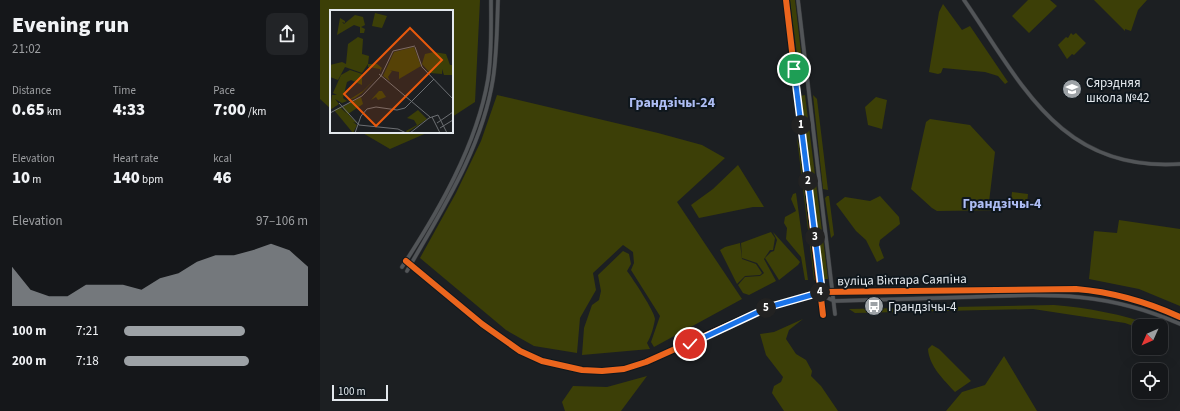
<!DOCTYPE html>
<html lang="en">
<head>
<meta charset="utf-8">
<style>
  :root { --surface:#15171a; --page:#222427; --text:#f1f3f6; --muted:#9d9fa2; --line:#343639; --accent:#9da2a6 }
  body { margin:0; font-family:"Source Sans 3",sans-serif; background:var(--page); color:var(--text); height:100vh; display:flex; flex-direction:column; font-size:15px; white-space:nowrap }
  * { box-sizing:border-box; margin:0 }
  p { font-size:13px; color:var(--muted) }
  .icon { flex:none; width:22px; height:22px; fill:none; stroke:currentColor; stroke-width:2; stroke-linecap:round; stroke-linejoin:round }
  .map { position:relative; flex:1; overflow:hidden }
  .side { display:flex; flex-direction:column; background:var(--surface); width:320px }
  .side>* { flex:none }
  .needle { width:26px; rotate:225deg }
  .buttons { position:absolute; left:812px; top:319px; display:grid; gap:8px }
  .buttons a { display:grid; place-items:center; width:36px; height:36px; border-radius:8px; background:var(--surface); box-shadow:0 4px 16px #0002,0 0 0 1px var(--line); font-size:20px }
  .scale { position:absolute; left:12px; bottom:10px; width:56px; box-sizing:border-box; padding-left:4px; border:2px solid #e3e8ed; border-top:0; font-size:11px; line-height:14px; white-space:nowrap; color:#e3e8ed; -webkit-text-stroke:3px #0f171d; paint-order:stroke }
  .pin { position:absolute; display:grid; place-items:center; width:34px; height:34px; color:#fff; margin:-17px; border:2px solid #fff; border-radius:50%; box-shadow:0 1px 4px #0007 }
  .km { position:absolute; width:20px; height:20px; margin:-10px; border-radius:50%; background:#222; color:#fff; font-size:11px; line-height:20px; text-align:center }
  .round { display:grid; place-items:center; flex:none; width:42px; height:42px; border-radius:8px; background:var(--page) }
  .head { display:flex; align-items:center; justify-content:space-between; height:68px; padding:0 12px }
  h1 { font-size:22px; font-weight:800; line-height:30px }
  .stats { display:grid; grid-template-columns:repeat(3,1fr); gap:6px; height:68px; padding:4px 12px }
  .stats div { display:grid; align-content:center }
  .stats b { font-size:17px; font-weight:800 }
  .stats small { font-size:11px; font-weight:400 }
  .stats p { font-size:11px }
  .chart { height:112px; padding:8px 12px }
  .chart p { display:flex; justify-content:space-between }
  .chart svg { width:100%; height:72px; margin-top:4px; fill:var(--accent); opacity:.7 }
  ul { padding:0 12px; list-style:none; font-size:13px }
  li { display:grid; grid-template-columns:64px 48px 1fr; align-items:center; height:30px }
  li i { height:10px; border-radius:5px; background:var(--accent) }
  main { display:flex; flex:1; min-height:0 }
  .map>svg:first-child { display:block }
  .green { fill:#3c3f07 }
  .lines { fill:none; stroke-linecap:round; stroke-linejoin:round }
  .minor-casing { stroke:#37393c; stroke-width:4.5 }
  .minor { stroke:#525558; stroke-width:3.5 }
  .cycleway-casing { stroke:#0f171d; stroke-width:8 }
  .cycleway { stroke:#eb651d; stroke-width:6 }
  .route-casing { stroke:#fff; stroke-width:8 }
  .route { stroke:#1a73e8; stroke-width:5 }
  .labels { text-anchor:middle; stroke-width:4; stroke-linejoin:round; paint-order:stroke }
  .poi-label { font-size:13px; fill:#e3e8ed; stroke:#0f171d; text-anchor:start }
  .street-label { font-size:13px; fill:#e3e8ed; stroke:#0f171d }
  .neighbourhood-label { font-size:14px; font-weight:bold; fill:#adbdf4; stroke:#0f171d }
  .inset-road { fill:none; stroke:#6c6f73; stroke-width:1 }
  .view { fill:#e8590c; fill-opacity:0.15; stroke:#e8590c; stroke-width:2 }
  .inset-edge { fill:none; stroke:#e3e8ed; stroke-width:2 }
</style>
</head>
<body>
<main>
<section class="side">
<div class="head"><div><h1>Evening run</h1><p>21:02</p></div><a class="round"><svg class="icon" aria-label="share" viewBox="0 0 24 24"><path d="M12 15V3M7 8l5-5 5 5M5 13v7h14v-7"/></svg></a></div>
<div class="stats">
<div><p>Distance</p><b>0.65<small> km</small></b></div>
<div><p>Time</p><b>4:33</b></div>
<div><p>Pace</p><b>7:00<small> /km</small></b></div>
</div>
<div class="stats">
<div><p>Elevation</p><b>10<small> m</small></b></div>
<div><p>Heart rate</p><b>140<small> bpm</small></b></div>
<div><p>kcal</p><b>46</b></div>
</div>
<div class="chart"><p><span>Elevation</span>97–106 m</p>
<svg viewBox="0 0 160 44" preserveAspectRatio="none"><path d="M0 44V20L10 34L20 38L30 38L40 31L50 31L60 31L70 34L80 27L90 24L100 17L110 13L120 13L130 10L140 6L150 10L160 20V44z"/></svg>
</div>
<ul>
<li><b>100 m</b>7:21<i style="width:66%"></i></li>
<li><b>200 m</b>7:18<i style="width:68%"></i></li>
</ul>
</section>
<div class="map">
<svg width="860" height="411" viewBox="0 0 860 411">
  <rect width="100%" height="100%" fill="#1c1f22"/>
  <path class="green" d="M0 0H160L155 102 132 117V11H11V109L0 99Z
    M470 0H475L483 70 482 72 479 70Z
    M708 0H730L737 6 709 33 692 16Z
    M774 0H827L818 10 811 31 805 29V31Z
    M623 4 642 30 650 26 688 82 685 84 678 76 665 72 623 68 621 73 618 74 609 72 619 12Z
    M751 33 753 35 756 33 766 43 754 55 752 54 747 59 738 45 746 37 748 38Z
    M177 95 338 133 382 145 405 158 357 202 422 299 334 347 331 342 340 316 311 270 314 263 313 252 303 245 273 273 276 290 260 318 257 353 214 346 186 330 100 258 136 193 161 141Z
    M485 95 508 279H504L480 96Z
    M493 95 497 99 508 190 503 189Z
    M556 97 567 100 562 129 548 125 545 107Z
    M610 119 650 125 675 152 669 202 687 205 686 210 617 211 612 208 591 189 606 122Z
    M41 132H109L70 149Z
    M477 138 481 150 497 281 494 280Z
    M418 165 444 207H433L379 218 371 205 393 189Z
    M692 192 708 194 707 204 691 202Z
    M476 193 488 280H485L481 257 466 239 467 228 464 223 465 217 476 211 471 199 473 194Z
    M507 196H509L514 235 511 238 505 198Z
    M560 196 579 217 580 224 560 240 559 245 564 258 557 262 546 240 536 231 516 204 525 197 550 201Z
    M799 220 860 229V306L819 289 769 279 774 231 797 233Z
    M451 232 455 238 453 250H450L444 259 456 281 429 295 423 293 418 285 425 277 440 276 444 273 437 263 422 258 421 243Z
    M453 232 480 262 478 265 459 280 445 258 451 252 454 251 457 240Z
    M420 243 422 259 436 264 442 273 440 275 425 276 417 284 400 250 405 247Z
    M303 251 309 254 311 264 307 271C313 279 335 312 335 319 334 326 331 337 327 343L330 349 262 355 264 328 272 305 279 300 281 291 278 275Z
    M734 305C769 308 801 314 835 326H819V328L805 323 713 309 535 313 529 309Z
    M483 319 469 330 466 339 476 354 486 360 492 371 491 376 501 386 518 411H464L452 393 454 386 461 382 463 377 446 355 440 334 454 332Z
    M612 345 619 349 651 381 635 392C624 380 609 366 608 349Z
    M684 356 717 411H626L642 392 665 385Z
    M327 376 301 411H245L242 402 253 386 287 387Z"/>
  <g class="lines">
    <g class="minor-casing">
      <path id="minor" d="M466 0 503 315
        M478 0 515 314
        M644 0C702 84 740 172 860 164
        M476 81 487 80
        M86 261 162 324 200 351 222 361 262 370 282 371 304 369 326 362 449 307 502 292 756 289C792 292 827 302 860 317
        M82 267C118 212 157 145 168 79 172 53 171 26 171 0
        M87 271C121 211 162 149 173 79 177 53 177 26 178 0
        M502 295 514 301C560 300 605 298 651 297 730 294 786 291 860 324"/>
    </g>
    <use href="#minor" class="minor"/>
    <g class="cycleway-casing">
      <path id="cycleway" d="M466 0 503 315
        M86 261 162 324 200 351 222 361 262 370 282 371 304 369 326 362 449 307 502 292 756 289C792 292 827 302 860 317"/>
    </g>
    <use href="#cycleway" class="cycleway"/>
  </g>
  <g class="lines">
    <g class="route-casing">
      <path id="route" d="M370 344 449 307 502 292 474 69"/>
    </g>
    <use href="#route" class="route"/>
  </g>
  <defs>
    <g id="school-disc" transform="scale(1)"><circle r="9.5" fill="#9da2a6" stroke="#0f171d"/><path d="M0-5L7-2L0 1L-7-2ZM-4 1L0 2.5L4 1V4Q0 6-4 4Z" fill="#fff"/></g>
    <g id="bus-disc" transform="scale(1)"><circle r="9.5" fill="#9da2a6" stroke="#0f171d"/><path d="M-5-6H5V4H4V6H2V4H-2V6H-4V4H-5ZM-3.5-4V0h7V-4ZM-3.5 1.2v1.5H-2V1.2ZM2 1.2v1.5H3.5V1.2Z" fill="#fff"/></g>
  </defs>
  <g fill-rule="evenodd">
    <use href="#school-disc" x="752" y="89"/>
    <use href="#bus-disc" x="554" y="306"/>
  </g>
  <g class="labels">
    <g class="poi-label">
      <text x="766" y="87">Сярэдняя<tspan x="766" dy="15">школа №42</tspan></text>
      <text x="568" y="311">Грандзічы-4</text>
    </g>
    <g class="street-label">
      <text transform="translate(582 279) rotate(-1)" y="5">вуліца Віктара Саяпіна</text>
    </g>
    <g class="neighbourhood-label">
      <text x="352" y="107">Грандзічы-24</text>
      <text x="682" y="208">Грандзічы-4</text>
    </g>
  </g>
  <g transform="translate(10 10)">
    <rect width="123" height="123" fill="#1c1f22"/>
    <path d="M45 3 57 6 52 18 42 16ZM25 5 33 7 35 15 31 17 35 19 34 23H30V17L24 15 7 25 10 8 15 11V13L12 12 14 14ZM28 27 33 29 32 44 39 46 38 54H47L52 58 50 62V59L38 57V54L32 63 15 57 8 70 0 67V55L12 52 16 54 18 34ZM84 37 91 56 69 69V62L59 60 62 61 58 67 60 71 53 66 64 42ZM104 42 116 44 120 55H123V65H114L112 59V64L100 63 92 54 95 44ZM20 60 32 64V69L38 70 32 69V75L21 70 17 72 13 88 17 91 33 81 47 67 32 83 25 88 22 89 12 93 5 89 9 94 0 100 2 85H7L3 83 11 65ZM49 81H52L56 87 48 90 46 87 41 90ZM31 87 33 94 18 104 27 113 23 112 27 115 23 123 4 100 10 97 17 104 12 97ZM88 100 97 109 77 123 76 121 87 115 84 110 77 108Z" fill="#3c3f07"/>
    <path class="inset-road" d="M85 37 92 57 123 89M49 64 100 107M9 93 29 115 68 119 76 123M0 103 32 86 51 66 63 41 85 36M108 105 117 123M102 107 110 123M107 113 123 102M110 118 123 110M25 123 31 106 37 99 46 97 67 100 75 98 104 69M80 123 99 108 108 105"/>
    <path class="view" d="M80 18 112 50 46 116 14 84Z"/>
    <rect width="123" height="123" class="inset-edge"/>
  </g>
</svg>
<div class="buttons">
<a><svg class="needle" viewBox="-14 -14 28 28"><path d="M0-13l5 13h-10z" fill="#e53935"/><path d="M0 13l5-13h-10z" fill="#9d9fa2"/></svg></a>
<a><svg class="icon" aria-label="locate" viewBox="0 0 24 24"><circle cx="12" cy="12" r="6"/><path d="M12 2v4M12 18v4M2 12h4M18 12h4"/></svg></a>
</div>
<div class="scale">100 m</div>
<div class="pin" style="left:474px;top:69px;background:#1e9e55"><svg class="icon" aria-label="arrive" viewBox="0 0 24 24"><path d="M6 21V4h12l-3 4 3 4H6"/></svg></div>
<div class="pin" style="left:370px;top:344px;background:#d93025"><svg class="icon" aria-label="check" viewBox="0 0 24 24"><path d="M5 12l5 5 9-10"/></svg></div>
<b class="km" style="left:481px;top:125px">1</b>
<b class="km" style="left:488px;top:181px">2</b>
<b class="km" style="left:495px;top:237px">3</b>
<b class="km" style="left:500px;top:292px">4</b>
<b class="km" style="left:446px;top:308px">5</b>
</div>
</main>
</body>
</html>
